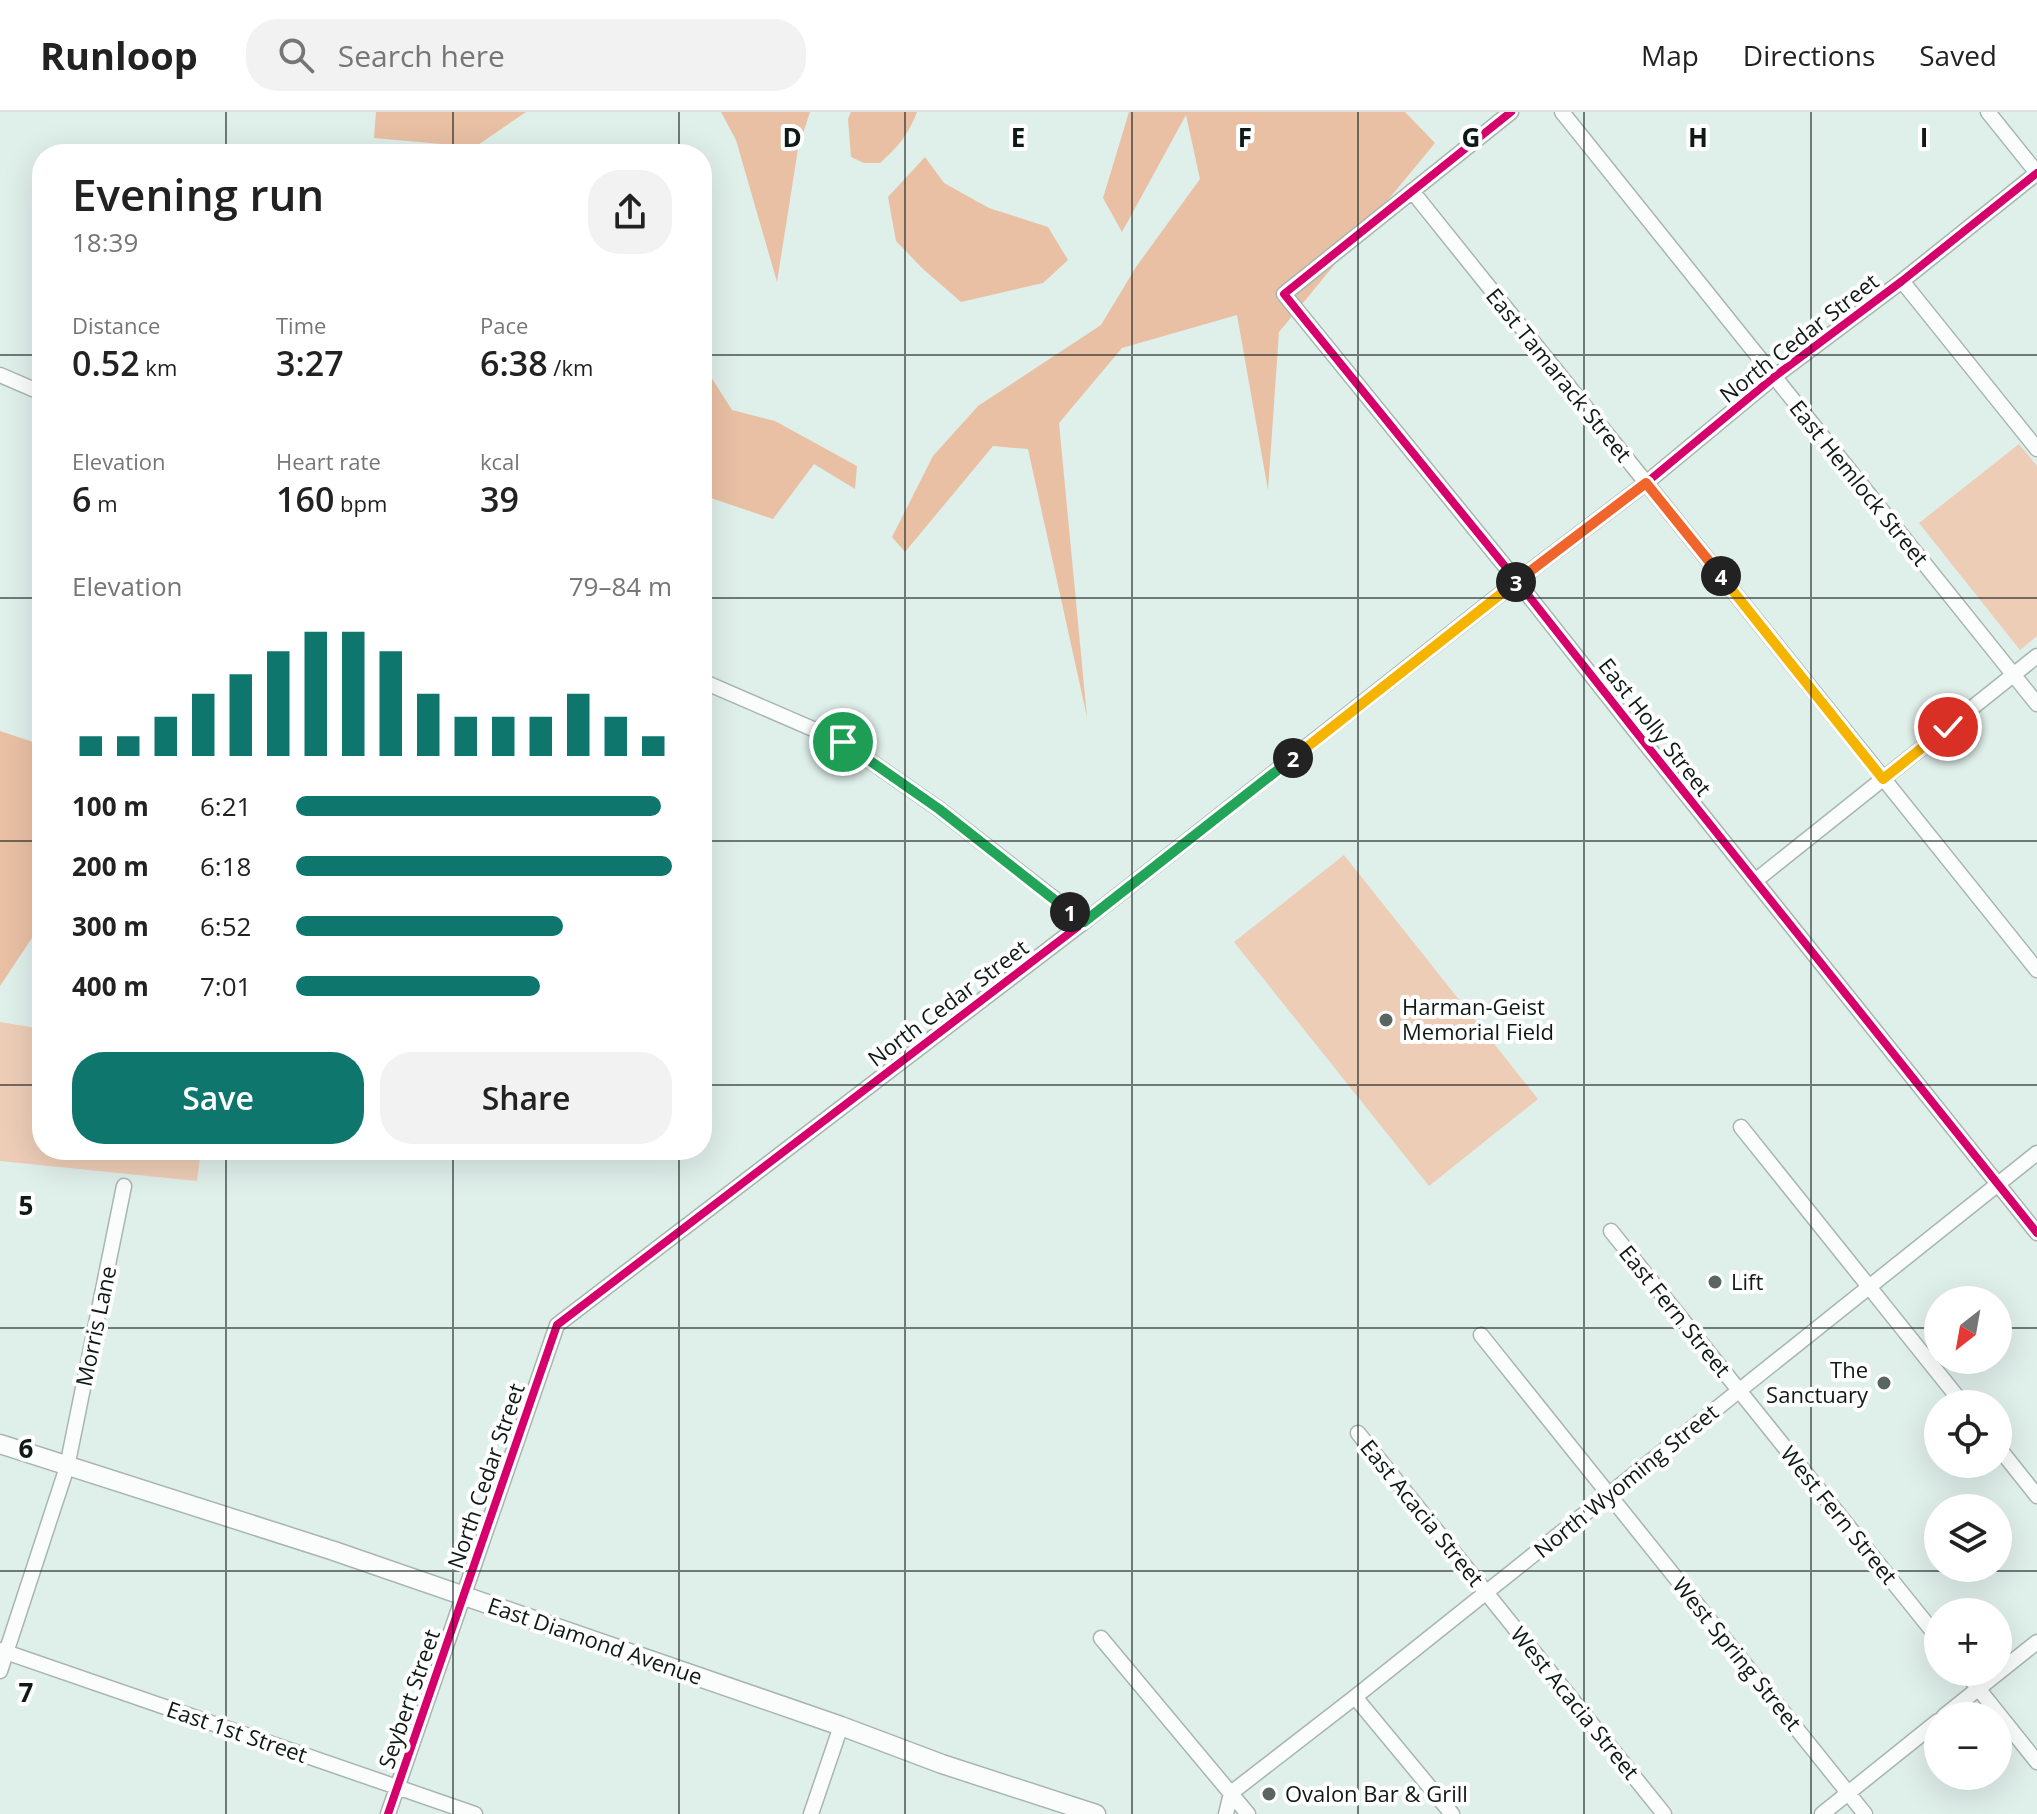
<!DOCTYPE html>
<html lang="en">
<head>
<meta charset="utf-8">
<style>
  :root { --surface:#fff; --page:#f2f2f2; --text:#222; --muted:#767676; --line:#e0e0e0; --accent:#0f766e }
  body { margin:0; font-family:"Open Sans",sans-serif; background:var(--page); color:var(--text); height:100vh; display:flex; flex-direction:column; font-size:30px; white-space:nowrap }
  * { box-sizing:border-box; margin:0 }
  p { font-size:26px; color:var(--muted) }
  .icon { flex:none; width:44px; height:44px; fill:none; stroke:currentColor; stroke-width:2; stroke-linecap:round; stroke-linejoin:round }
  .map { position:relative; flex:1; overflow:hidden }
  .sheet { position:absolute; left:32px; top:32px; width:680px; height:1016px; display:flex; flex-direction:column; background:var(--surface); border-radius:32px; box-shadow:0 8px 32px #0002 }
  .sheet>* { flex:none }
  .needle { width:52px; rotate:211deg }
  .buttons { position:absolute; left:1924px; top:1174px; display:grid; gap:16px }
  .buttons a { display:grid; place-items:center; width:88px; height:88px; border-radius:50%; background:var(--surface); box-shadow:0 8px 32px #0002; font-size:40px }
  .pin { position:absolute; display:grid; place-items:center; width:68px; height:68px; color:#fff; margin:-34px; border:4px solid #fff; border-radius:50%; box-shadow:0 2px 8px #0007 }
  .km { position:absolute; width:40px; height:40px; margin:-20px; border-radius:50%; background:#222; color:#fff; font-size:22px; line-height:40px; text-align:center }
  .round { display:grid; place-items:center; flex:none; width:84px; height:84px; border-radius:32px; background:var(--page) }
  .headline { display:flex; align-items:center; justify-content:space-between; height:136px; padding:0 40px }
  h1 { font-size:44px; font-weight:600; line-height:60px }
  .metrics { display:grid; grid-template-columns:repeat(3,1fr); gap:12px; height:136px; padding:8px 40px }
  .metrics div { display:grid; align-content:center }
  .metrics b { font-size:34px; font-weight:600 }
  .metrics small { font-size:22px; font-weight:400 }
  .metrics p { font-size:22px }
  .chart { height:224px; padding:16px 40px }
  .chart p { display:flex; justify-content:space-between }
  .chart svg { width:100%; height:144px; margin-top:8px; stroke:var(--accent); stroke-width:6 }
  .primary-button { display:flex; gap:16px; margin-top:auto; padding:16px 40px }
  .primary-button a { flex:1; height:92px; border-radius:32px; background:var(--accent); color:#fff; font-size:32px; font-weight:600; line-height:92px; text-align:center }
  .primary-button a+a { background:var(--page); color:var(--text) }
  ul { padding:0 40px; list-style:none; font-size:26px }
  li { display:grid; grid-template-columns:128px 96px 1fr; align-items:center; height:60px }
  li i { height:20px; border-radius:10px; background:var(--accent) }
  header { display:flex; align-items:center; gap:48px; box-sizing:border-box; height:112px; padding:0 40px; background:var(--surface); border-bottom:2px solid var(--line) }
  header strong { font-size:38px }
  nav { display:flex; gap:44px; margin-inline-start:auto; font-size:28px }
  .search { width:560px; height:72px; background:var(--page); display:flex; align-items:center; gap:20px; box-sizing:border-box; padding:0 28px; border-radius:32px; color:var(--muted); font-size:30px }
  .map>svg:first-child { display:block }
  .green { fill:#edcdb6 }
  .forest { fill:#e9c0a4 }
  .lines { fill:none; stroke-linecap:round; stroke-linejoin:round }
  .minor-casing { stroke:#a8b5b1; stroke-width:17 }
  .tertiary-casing { stroke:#a8b5b1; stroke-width:21 }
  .minor { stroke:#fafdfc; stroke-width:14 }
  .tertiary { stroke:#fafdfc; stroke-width:18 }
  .cycleway-casing { stroke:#fff; stroke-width:13 }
  .cycleway { stroke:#d6006c; stroke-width:8 }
  .split-1-casing { stroke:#fff; stroke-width:16 }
  .split-2-casing { stroke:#fff; stroke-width:16 }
  .split-3-casing { stroke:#fff; stroke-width:16 }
  .split-4-casing { stroke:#fff; stroke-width:16 }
  .split-5-casing { stroke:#fff; stroke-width:16 }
  .split-1 { stroke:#22a559; stroke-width:10 }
  .split-2 { stroke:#22a559; stroke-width:10 }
  .split-3 { stroke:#f5b400; stroke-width:10 }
  .split-4 { stroke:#f0652b; stroke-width:10 }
  .split-5 { stroke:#f5b400; stroke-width:10 }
  .grid { fill:none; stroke:#0f1a17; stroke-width:2; stroke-opacity:0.55 }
  .poi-dot { fill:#586561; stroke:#fff; stroke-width:3 }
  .labels { text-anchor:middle; stroke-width:8; stroke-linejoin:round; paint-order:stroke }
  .street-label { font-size:22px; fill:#0f1a17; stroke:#fff }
  .poi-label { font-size:22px; fill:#0f1a17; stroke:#fff; text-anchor:start }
  .grid-label { font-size:26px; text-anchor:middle; font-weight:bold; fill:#0f1a17; stroke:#fff; stroke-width:8; stroke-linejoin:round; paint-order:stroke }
</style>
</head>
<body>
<header>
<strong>Runloop</strong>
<div class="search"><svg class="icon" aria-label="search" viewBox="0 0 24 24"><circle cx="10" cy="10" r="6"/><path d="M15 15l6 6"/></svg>Search here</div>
<nav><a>Map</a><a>Directions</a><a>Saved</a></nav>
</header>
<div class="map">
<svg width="2037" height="1702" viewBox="0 0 2037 1702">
  <rect width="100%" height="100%" fill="#dfefea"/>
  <path class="green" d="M2019 332 2037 354V524L2020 538 1919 411Z
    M1344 743 1538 987 1429 1074 1234 830Z
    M0 910 42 917V1038H201L197 1069 0 1049Z"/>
  <path class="forest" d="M376 0H526L475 35 374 26Z
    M721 0H810L798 37 777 170 736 28Z
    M851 0H917C908 23 899 34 880 51H864L851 45 848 7Z
    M1129 0H1405L1435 31 1279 220 1268 378 1237 203 1122 236 1059 311 1087 605 1028 337 993 334 905 440 892 425 933 344 978 294 1101 213 1136 155 1200 67 1186 3 1122 120 1103 86Z
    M925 45 944 71 989 96 1048 115 1068 148 1043 171 961 190 922 156 896 129 888 85Z
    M709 262 732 298 775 309 857 354 855 377 814 352 773 407 705 384 702 386V269Z
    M0 619 42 633V811L0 874Z"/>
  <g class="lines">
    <g class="minor-casing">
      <path id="minor" d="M1511 0 1284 182 1517 469 1636 620 2037 1121
        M1562 0 2037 592
        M1988 0 2037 61
        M1412 79 2037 858
        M1902 169 2037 337
        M0 263 42 281
        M702 569 843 630 939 697 1084 810
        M1755 769 2037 544
        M1741 1015 1963 1292
        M1611 1119 1938 1526
        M1481 1223 1865 1702
        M1358 1321 1664 1702
        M1998 1335 2037 1384
        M1101 1526 1248 1702
        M0 1538 475 1702
        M0 1559 67 1355 124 1074
        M1965 1560 2037 1650
        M1355 1585 1452 1702
        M1944 1604 2037 1530
        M388 1702 557 1213 1084 810 1517 469 1646 371 1774 265 1902 169 2037 61
        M811 1702 841 1614
        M1226 1702 1231 1681 1355 1585 2037 1041
        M1822 1702 1938 1609"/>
    </g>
    <g class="tertiary-casing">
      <path id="tertiary" d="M0 1332 334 1439 841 1614 942 1652 1096 1702"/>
    </g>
    <use href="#minor" class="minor"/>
    <use href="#tertiary" class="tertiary"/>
    <g class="cycleway-casing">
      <path id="cycleway" d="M1511 0 1284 182 1517 469 1636 620 2037 1121
        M388 1702 557 1213 1084 810 1517 469 1646 371 1774 265 1902 169 2037 61"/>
    </g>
    <use href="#cycleway" class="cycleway"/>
  </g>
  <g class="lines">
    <g class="split-1-casing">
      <path id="split-1" d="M843 630 939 697 1070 800"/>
    </g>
    <g class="split-2-casing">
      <path id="split-2" d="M1070 800 1084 810 1293 646"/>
    </g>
    <g class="split-3-casing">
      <path id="split-3" d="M1293 646 1516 470"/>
    </g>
    <g class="split-4-casing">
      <path id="split-4" d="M1516 470 1646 371 1721 464"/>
    </g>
    <g class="split-5-casing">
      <path id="split-5" d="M1721 464 1883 667 1948 615"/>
    </g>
    <use href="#split-1" class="split-1"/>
    <use href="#split-2" class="split-2"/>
    <use href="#split-3" class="split-3"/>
    <use href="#split-4" class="split-4"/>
    <use href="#split-5" class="split-5"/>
  </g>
  <path class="grid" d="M226 0V42M453 0V42M679 0V42M905 0V1702M1132 0V1702M1358 0V1702M1584 0V1702M1811 0V1702M0 243H42M702 243H2037M0 486H42M702 486H2037M0 729H42M702 729H2037M0 973H42M702 973H2037M226 1038V1702M453 1038V1702M679 1038V1702M0 1216H1938M1998 1216H2037M0 1459H2037"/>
  <g class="poi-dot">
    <circle cx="1386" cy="908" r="8"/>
    <circle cx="1715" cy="1170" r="8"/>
    <circle cx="1884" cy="1271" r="8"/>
    <circle cx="1269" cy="1682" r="8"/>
  </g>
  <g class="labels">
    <g class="street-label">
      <text transform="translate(1799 226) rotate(-38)" y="8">North Cedar Street</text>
      <text transform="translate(1559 263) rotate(51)" y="8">East Tamarack Street</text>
      <text transform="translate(1859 371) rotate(51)" y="8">East Hemlock Street</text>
      <text transform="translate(1655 615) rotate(52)" y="8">East Holly Street</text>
      <text transform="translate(948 891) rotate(-37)" y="8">North Cedar Street</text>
      <text transform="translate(1675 1199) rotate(51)" y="8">East Fern Street</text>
      <text transform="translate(96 1214) rotate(-78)" y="8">Morris Lane</text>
      <text transform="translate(486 1364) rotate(-71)" y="8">North Cedar Street</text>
      <text transform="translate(1626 1369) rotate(-39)" y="8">North Wyoming Street</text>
      <text transform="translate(1422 1401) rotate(51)" y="8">East Acacia Street</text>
      <text transform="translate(1839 1403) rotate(51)" y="8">West Fern Street</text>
      <text transform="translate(595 1529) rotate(19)" y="8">East Diamond Avenue</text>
      <text transform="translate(1737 1542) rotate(51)" y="8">West Spring Street</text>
      <text transform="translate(409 1587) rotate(-71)" y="8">Seybert Street</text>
      <text transform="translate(1575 1591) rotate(51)" y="8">West Acacia Street</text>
      <text transform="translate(237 1620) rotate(19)" y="8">East 1st Street</text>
    </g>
    <g class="poi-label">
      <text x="1402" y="903">Harman-Geist<tspan x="1402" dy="25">Memorial Field</tspan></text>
      <text x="1731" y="1178">Lift</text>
      <text x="1868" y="1266" text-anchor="end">The<tspan x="1868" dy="25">Sanctuary</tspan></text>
      <text x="1285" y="1690">Ovalon Bar &amp; Grill</text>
    </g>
  </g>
  <g class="grid-label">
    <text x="792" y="35">D</text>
    <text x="1018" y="35">E</text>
    <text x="1245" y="35">F</text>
    <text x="1471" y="35">G</text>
    <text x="1698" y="35">H</text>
    <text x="1924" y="35">I</text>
    <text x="26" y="1103">5</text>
    <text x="26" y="1346">6</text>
    <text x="26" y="1590">7</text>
  </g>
</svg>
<div class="buttons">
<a><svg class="needle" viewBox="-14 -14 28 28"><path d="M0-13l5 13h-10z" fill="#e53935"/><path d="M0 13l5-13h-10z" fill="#767676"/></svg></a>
<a><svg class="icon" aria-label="locate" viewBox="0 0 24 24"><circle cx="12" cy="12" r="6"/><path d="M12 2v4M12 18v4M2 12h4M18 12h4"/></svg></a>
<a><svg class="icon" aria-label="layers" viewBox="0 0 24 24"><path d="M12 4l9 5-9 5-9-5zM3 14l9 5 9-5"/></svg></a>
<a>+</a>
<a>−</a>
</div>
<div class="pin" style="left:843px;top:630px;background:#1e9e55"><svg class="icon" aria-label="arrive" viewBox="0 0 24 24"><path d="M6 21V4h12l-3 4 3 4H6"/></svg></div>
<div class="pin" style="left:1948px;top:615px;background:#d93025"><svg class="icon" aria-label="check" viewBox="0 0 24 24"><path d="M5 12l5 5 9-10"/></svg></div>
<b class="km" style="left:1070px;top:800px">1</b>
<b class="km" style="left:1293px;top:646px">2</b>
<b class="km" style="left:1516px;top:470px">3</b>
<b class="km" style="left:1721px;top:464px">4</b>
<section class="sheet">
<div class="headline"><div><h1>Evening run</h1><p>18:39</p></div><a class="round"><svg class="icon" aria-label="share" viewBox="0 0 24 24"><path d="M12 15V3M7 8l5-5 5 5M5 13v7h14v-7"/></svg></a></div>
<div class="metrics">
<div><p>Distance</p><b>0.52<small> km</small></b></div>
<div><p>Time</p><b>3:27</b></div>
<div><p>Pace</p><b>6:38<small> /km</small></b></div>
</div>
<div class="metrics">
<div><p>Elevation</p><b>6<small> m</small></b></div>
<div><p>Heart rate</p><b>160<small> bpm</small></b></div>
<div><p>kcal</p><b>39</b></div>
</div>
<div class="chart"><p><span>Elevation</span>79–84 m</p>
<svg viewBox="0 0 160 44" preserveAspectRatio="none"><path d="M5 44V38M15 44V38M25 44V32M35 44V25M45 44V19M55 44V12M65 44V6M75 44V6M85 44V12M95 44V25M105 44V32M115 44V32M125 44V32M135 44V25M145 44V32M155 44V38"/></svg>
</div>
<ul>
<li><b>100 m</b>6:21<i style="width:97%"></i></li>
<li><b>200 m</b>6:18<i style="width:100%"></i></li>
<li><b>300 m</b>6:52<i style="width:71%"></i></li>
<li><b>400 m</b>7:01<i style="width:65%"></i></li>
</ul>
<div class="primary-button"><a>Save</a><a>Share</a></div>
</section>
</div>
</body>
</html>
